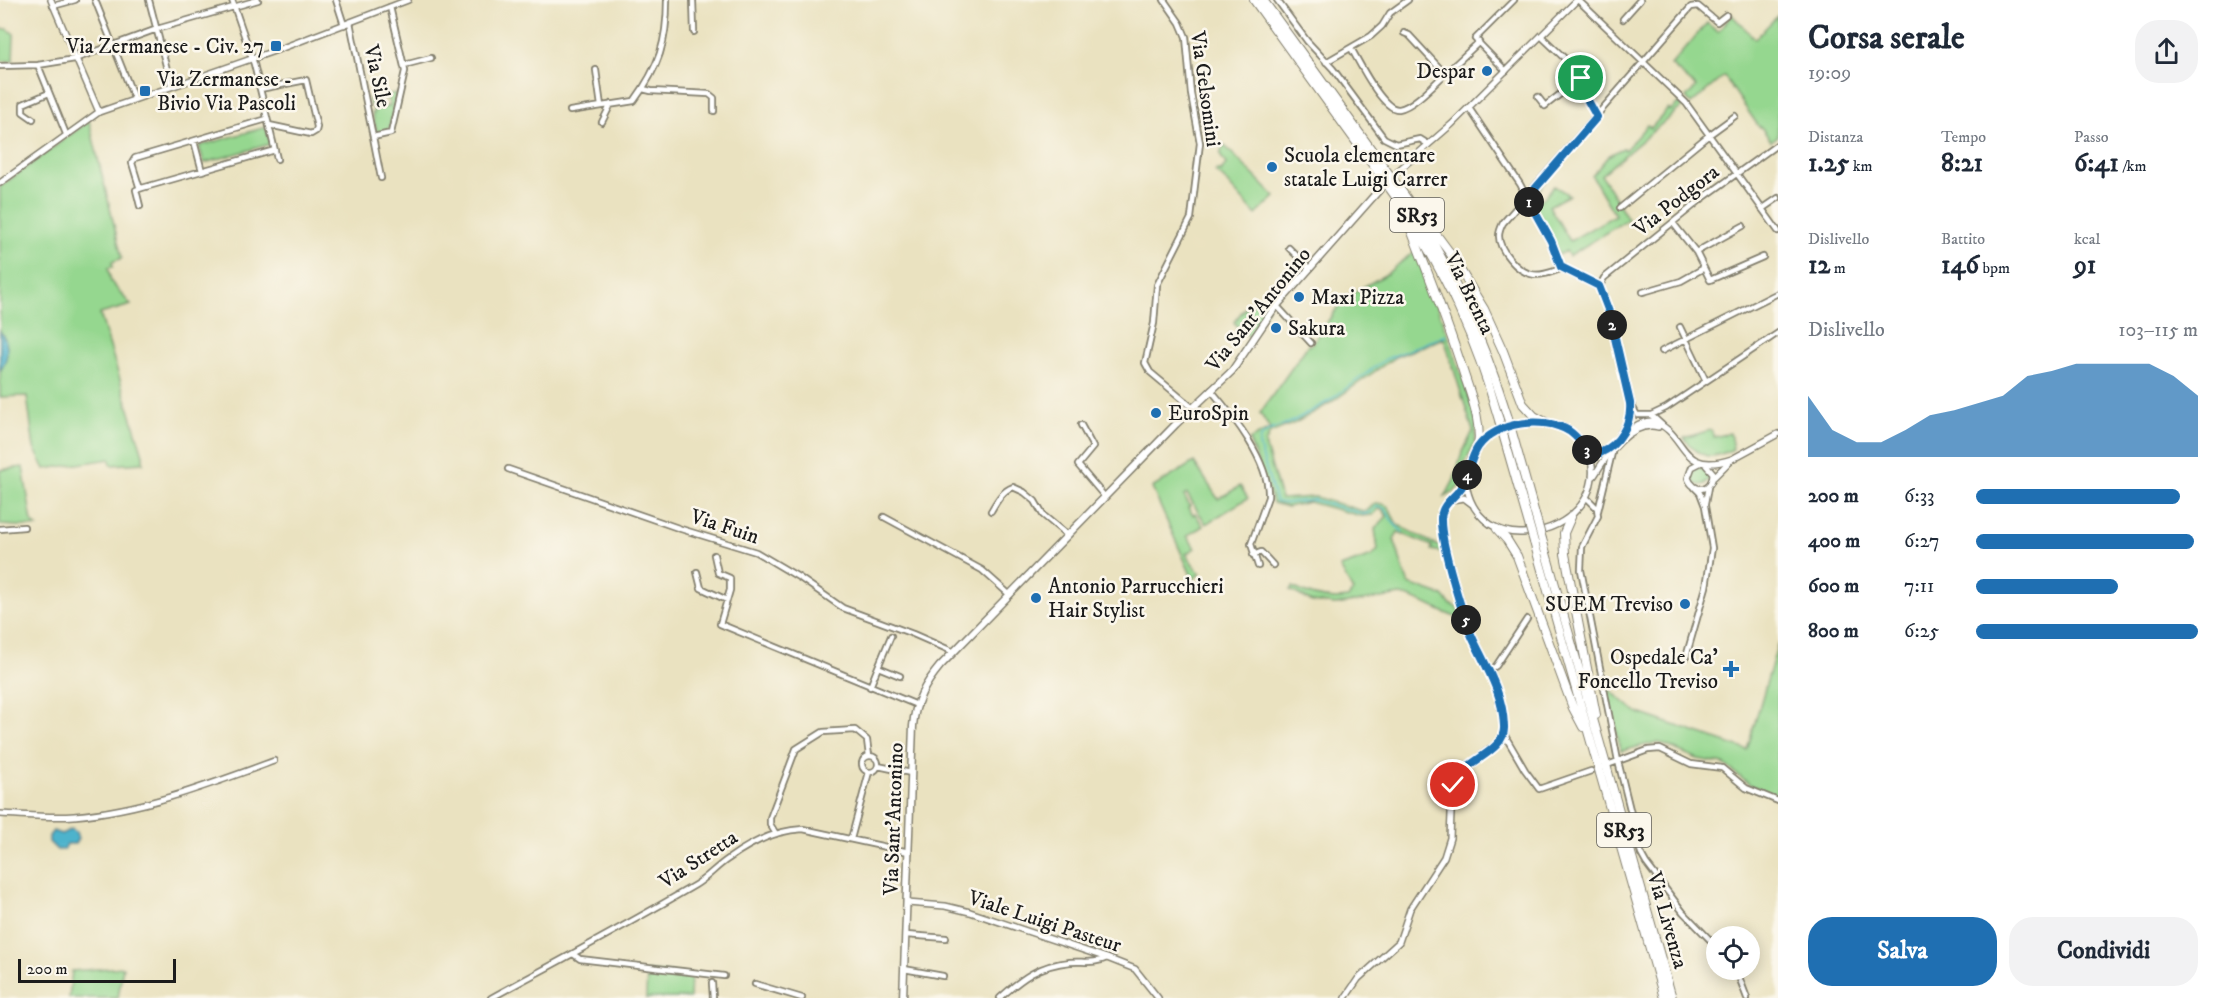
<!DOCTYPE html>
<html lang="it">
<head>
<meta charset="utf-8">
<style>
  :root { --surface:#fff; --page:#f2f2f3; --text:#1f2937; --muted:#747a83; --accent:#1f6fb2 }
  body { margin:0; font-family:"IM FELL DW Pica",serif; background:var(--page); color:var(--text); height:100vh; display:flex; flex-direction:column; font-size:22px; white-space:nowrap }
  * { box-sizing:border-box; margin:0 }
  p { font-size:20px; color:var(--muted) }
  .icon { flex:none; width:33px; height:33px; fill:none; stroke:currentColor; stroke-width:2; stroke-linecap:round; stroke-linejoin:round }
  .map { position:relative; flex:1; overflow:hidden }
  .details { display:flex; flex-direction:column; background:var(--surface); width:450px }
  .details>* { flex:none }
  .buttons { position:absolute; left:1706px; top:926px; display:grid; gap:12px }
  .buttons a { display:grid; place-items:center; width:54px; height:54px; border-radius:50%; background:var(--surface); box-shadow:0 3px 15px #0003; font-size:30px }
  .scale { position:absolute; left:18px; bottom:15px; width:158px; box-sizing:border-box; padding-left:6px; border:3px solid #1c1c1c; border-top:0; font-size:16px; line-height:21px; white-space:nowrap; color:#1c1c1c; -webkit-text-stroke:4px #fbf7ec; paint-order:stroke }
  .pin { position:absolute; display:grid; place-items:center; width:51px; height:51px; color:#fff; margin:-26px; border:3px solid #fff; border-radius:50%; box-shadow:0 2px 6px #0007 }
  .km { position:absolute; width:30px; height:30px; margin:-15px; border-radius:50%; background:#222; color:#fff; font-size:16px; line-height:30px; text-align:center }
  .round { display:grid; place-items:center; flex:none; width:63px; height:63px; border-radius:24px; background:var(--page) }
  .headline { display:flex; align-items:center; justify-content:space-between; height:102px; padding:0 30px }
  h1 { font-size:33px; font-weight:800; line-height:45px }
  .stats { display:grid; grid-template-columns:repeat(3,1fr); gap:9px; height:102px; padding:6px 30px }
  .stats div { display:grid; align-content:center }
  .stats b { font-size:26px; font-weight:800 }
  .stats small { font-size:16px; font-weight:400 }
  .stats p { font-size:16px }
  .chart { height:168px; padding:12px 30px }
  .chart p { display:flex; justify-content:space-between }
  .chart svg { width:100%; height:108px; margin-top:6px; fill:var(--accent); opacity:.7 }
  .action { display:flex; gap:12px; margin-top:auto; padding:12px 30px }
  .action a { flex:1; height:69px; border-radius:24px; background:var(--accent); color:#fff; font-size:24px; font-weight:800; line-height:69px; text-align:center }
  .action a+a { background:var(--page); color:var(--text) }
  ul { padding:0 30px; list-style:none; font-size:20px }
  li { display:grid; grid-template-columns:96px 72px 1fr; align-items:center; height:45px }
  li i { height:15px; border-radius:8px; background:var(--accent) }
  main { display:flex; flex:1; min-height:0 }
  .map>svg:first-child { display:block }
  .green { fill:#95d78f; stroke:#587a56; stroke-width:1.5 }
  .water { fill:#4db3cc; stroke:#346874; stroke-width:1.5 }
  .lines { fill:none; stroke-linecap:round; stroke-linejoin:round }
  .stream { stroke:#4db3cc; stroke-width:1.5 }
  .minor-casing { stroke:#837f6e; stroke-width:8 }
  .tertiary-casing { stroke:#837f6e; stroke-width:8 }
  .secondary-casing { stroke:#837f6e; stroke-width:9 }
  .trunk-casing { stroke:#837f6e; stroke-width:10 }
  .minor { stroke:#fff; stroke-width:4.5 }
  .tertiary { stroke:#fff; stroke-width:5 }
  .secondary { stroke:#fff; stroke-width:6 }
  .trunk { stroke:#fff; stroke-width:8 }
  .trunk-bridge-casing { stroke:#837f6e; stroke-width:10; stroke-linecap:butt }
  .trunk-bridge { stroke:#fff; stroke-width:8 }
  .route-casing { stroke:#fff; stroke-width:12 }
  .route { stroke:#1f6fb2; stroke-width:8 }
  .poi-dot { fill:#1f6fb2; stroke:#fbf7ec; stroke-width:2 }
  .labels { text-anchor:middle; stroke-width:5; stroke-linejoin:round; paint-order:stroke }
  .shield { fill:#fbf7ec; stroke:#5f5e5a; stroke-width:1.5 }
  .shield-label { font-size:20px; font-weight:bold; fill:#1c1c1c }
  .poi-label { font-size:21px; fill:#1c1c1c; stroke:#fbf7ec; text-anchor:start }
  .street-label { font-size:21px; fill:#1c1c1c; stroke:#fbf7ec }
</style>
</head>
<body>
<main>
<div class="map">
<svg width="1778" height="998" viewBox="0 0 1778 998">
  <rect width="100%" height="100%" fill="#fbf7ec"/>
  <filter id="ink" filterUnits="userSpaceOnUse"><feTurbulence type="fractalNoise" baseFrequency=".0167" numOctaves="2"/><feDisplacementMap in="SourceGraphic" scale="12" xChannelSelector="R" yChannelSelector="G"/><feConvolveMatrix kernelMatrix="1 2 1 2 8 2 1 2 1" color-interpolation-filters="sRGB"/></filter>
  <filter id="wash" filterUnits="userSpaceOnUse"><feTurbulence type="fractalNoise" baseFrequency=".008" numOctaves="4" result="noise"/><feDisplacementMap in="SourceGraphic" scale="24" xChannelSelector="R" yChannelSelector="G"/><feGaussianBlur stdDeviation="1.35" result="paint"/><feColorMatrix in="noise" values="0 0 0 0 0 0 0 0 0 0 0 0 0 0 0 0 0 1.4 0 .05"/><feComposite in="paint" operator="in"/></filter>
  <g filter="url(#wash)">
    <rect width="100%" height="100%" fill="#eae2c0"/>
    <path class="green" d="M1732 15 1755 39 1778 15V136L1771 141 1761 127H1759L1724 76 1691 104 1686 98 1696 87 1671 65 1707 23 1718 32Z
      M0 29H8L14 34 13 61H0Z
      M397 93 389 129 387 131 377 133 372 113H374L373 108 390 106 388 98 373 100 374 105 370 106 369 98Z
      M1679 102 1683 106 1601 175 1628 219 1569 256 1566 251 1559 255 1531 198 1547 179 1536 193 1542 200 1554 186 1568 194 1569 195 1549 206 1570 241 1615 215 1592 176 1608 156 1623 148 1625 150 1647 125 1651 128 1668 109 1671 111Z
      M89 121 122 258 112 262 113 267 108 268 111 282 131 305 100 314 143 455V463L111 465 110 459 45 469 34 448 27 396 0 397V187Z
      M266 127 270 144 204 163 199 146Z
      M1224 145 1275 197 1256 215 1223 178 1215 172 1217 170 1221 172 1226 164 1220 155Z
      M1415 251 1448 334 1477 423 1475 442 1465 463 1460 485 1454 492 1445 497 1454 480 1461 456 1473 431 1444 338 1395 357 1330 403 1295 423 1270 433 1265 444 1281 499 1315 497 1363 511 1368 510 1375 503C1396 504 1388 514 1398 525L1442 548 1443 552 1432 550V546L1398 532 1394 539 1405 575 1409 584 1443 596 1450 604 1458 608 1462 619C1441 614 1423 599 1401 595L1335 605 1312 602 1290 590 1293 587C1309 596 1329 601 1348 598L1353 591 1340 567 1372 556 1378 550 1375 529 1387 516 1383 510 1379 509 1373 515 1361 516 1309 502 1287 507 1273 503 1249 440 1270 429 1260 413 1308 345H1311L1345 297 1385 275Z
      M1258 298 1268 308 1250 337 1241 332 1234 322 1245 308 1247 310Z
      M1711 430 1714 437 1730 433 1733 449C1709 461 1700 458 1684 438Z
      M1194 462 1218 499 1240 486 1248 498 1206 524 1187 494 1184 496 1190 506 1188 508 1193 515 1195 513 1203 526 1187 536 1195 548 1186 554 1197 570 1201 573 1193 579 1152 488Z
      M1692 476a9 9 0 1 1 18 0a9 9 0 1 1-18 0Z
      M23 467 32 522 37 527 0 525V470Z
      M1778 643V796L1750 785 1724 764 1698 759 1658 742 1621 751 1606 687 1636 712 1747 750Z
      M123 967 118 998H69L72 971Z
      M647 971 691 974 690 998H646Z"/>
    <path class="water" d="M0 331C10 343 9 359 0 371Z
      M72 829 76 832 78 839 75 844H67L64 850H57L49 842V836L53 831 61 834Z"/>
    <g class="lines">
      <path class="stream" d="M1403 532C1399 529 1395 525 1392 521 1387 512 1387 506 1375 507L1371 512 1364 514 1314 500 1285 503 1276 502 1259 445 1260 438 1268 431 1293 421 1329 401 1386 359 1446 335"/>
    </g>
  </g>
  <g filter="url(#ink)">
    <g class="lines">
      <g class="minor-casing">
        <path id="minor" d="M95 0 134 98
          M149 0 171 85
          M232 0 254 64 277 159
          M336 0 344 25
          M693 0 694 32
          M1164 0 1180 23 1186 37 1191 94 1200 143 1191 218 1157 285 1154 323 1145 363 1150 372 1193 408
          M1277 0 1307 41 1333 69 1384 138 1396 144 1420 139 1428 144
          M1578 0 1686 103 1778 231
          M53 6 75 0
          M1623 19 1640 0
          M350 22 373 137 391 133 405 71 390 7
          M1404 33 1409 35 1445 74 1479 42
          M1541 36 1580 73 1581 78 1577 81 1597 117
          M1351 48C1359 62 1383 111 1399 109 1413 107 1434 84 1445 74
          M1326 62 1371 36 1382 26 1390 13 1408 0
          M38 65 66 134
          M404 65 431 58
          M0 66 38 65 75 59 157 29 258 0
          M596 70 601 106
          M1506 71 1475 39 1514 0
          M260 89 306 80 317 127 316 131 311 134 269 125
          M643 89 651 91 709 94 714 98V111
          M1538 97 1545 106 1577 81
          M1469 108 1520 184 1550 241 1560 265 1565 270 1599 287 1605 300 1631 403 1630 418 1617 439
          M570 111 634 101C659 67 667 42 667 0
          M33 119 23 112V104L49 93
          M267 119 135 158 132 163 139 186 142 188 275 150
          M602 122 611 104
          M373 137 381 178
          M194 141 202 171
          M140 206 136 190 142 188
          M1620 208 1709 135 1735 116
          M1762 209 1778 198
          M1673 223 1696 252 1710 280 1763 257
          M1289 248 1310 269
          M1696 252 1743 226
          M1563 268C1554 271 1541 277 1531 274 1517 271 1499 250 1499 236 1499 231 1501 227 1503 223L1691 7 1698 6 1717 22 1726 15
          M1599 287 1604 278 1703 198 1778 144
          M1643 292 1681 281 1704 268
          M1277 306 1311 343
          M1680 327 1706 381
          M1662 351 1778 293
          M1211 390C1233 416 1270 462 1268 497L1251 544 1258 566
          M1632 406 1637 415H1651L1662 425
          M1651 415 1666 408 1778 333
          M1081 425 1093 447 1078 465 1105 497
          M508 469 681 529 756 552 800 578 843 608 913 634 954 652
          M1587 498 1597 508 1598 516 1582 547 1581 570 1618 761 1641 854 1646 863 1683 912 1716 946
          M1705 504 1708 487
          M991 511C997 501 1002 491 1013 487L1024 492 1035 501 1043 515 1067 535
          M1598 511 1612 453
          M884 517 982 570 1010 595
          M0 529 24 527
          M714 555 718 573 730 578V590L720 624 917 705
          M1253 555 1261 552 1273 565
          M697 572 701 588 727 600
          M1686 657 1706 587 1712 548 1705 506 1700 493 1695 488
          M878 667 891 636
          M1490 670 1496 666 1527 619
          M870 687 878 667 900 676
          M1504 734 1525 770 1539 789 1591 771
          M862 764a8 8 0 1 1 16 0a8 8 0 1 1-16 0Z
          M1610 764 1648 750 1660 749 1691 764 1722 768 1746 788 1778 801
          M878 766 911 773
          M776 834 770 824V818L796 749 823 732 855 730 867 740 869 756
          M851 839 869 772
          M906 935 946 938
          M573 954 580 959 724 976
          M904 969 943 976
          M1736 969 1747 998
          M712 983 713 998
          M755 984 802 998
          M491 998C559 961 629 924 695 885 707 878 716 867 728 859 750 843 776 830 803 829L909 852
          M1000 998C1022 978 1039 965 1070 962 1083 961 1095 964 1107 958"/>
      </g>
      <g class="tertiary-casing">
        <path id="tertiary" d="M51 0 99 112
          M1399 170 1452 124 1577 0
          M0 183 99 112 277 50 408 0
          M1531 422C1618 421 1610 528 1523 533 1473 536 1446 473 1484 440 1497 429 1515 425 1531 422Z
          M1587 449 1595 454C1617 451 1627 422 1651 421 1689 431 1676 477 1732 459
          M1700 463 1692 467 1688 478C1694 494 1713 491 1713 473L1706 465
          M1594 476C1606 456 1631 420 1658 427
          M1714 477 1732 459 1778 434
          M1451 500 1464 498 1472 504
          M0 814C25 815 49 818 74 816 144 810 209 785 274 761
          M907 903 945 906 970 912 1107 958 1135 969 1158 998
          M1345 998 1358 979 1399 942 1410 909 1444 857 1450 838 1452 790 1457 776 1466 767 1499 742 1504 734 1503 717 1496 686 1466 621 1447 556 1442 527 1441 517 1444 506 1459 491 1467 475"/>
      </g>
      <g class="secondary-casing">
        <path id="secondary" d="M903 998 913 726C915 702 925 684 940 666L1176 424 1232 371 1273 310 1380 189"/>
      </g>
      <g class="trunk-casing">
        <path id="trunk" d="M1254 0 1401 204C1447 276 1476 338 1499 420
          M1263 0 1407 199C1452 270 1483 338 1508 418
          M1424 218 1450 253 1484 309 1503 351 1523 404 1534 416 1545 422
          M1408 222C1427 271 1447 320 1463 371 1471 396 1482 421 1478 448
          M1571 517 1564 533 1565 554 1596 715
          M1497 529 1507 540 1517 556 1573 708 1583 727
          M1542 539 1672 998
          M1534 542 1664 998"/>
      </g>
      <use href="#minor" class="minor"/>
      <use href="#tertiary" class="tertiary"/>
      <use href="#secondary" class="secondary"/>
      <use href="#trunk" class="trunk"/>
      <g class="trunk-bridge-casing">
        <path id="trunk-bridge" d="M1508 418 1542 539
          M1499 420 1534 542"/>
      </g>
      <use href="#trunk-bridge" class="trunk-bridge"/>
    </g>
  </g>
  <g class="lines" filter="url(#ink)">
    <g class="route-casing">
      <path id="route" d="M1453 785C1462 760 1506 753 1504 726 1503 694 1487 668 1474 641 1463 618 1440 542 1441 518 1442 503 1456 497 1463 485 1469 473 1470 459 1478 447 1496 422 1543 415 1569 431 1578 437 1583 446 1591 453H1600C1619 445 1632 423 1630 403L1609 312 1599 286 1561 267 1551 241 1527 198 1597 117 1577 81 1581 78"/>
    </g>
    <use href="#route" class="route"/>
  </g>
  <g class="poi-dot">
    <rect x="270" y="40" width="12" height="12" rx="3"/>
    <circle cx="1487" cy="71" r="6"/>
    <rect x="139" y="85" width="12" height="12" rx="3"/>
    <circle cx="1272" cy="167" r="6"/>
    <circle cx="1299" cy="297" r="6"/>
    <circle cx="1276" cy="328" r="6"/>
    <circle cx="1156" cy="413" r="6"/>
    <circle cx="1036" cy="598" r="6"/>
    <circle cx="1685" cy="604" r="6"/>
    <path d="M1728 660h6v6h6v6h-6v6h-6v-6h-6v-6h6z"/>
  </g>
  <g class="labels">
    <g class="shield">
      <rect x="1390" y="198" width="54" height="34" rx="4.5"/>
      <rect x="1597" y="813" width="54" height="34" rx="4.5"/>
    </g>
    <g class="shield-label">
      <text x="1417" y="222">SR53</text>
      <text x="1624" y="837">SR53</text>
    </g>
    <g class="poi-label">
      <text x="264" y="53" text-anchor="end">Via Zermanese - Civ. 27</text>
      <text x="1475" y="78" text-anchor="end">Despar</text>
      <text x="157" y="86">Via Zermanese -<tspan x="157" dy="24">Bivio Via Pascoli</tspan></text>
      <text x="1284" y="162">Scuola elementare<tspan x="1284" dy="24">statale Luigi Carrer</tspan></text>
      <text x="1311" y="304">Maxi Pizza</text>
      <text x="1288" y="335">Sakura</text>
      <text x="1168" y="420">EuroSpin</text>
      <text x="1048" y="593">Antonio Parrucchieri<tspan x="1048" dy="24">Hair Stylist</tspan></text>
      <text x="1673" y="611" text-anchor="end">SUEM Treviso</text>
      <text x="1718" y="664" text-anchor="end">Ospedale Ca'<tspan x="1718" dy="24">Foncello Treviso</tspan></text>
    </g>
    <g class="street-label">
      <text transform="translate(378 76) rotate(78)" y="7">Via Sile</text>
      <text transform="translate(1206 89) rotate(82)" y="7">Via Gelsomini</text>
      <text transform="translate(1676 200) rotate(-38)" y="7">Via Podgora</text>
      <text transform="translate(1470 293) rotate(64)" y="7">Via Brenta</text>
      <text transform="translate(1258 309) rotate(-51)" y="7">Via Sant'Antonino</text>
      <text transform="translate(725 526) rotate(18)" y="7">Via Fuin</text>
      <text transform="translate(893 819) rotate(-88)" y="7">Via Sant'Antonino</text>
      <text transform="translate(698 859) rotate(-33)" y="7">Via Stretta</text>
      <text transform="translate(1668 920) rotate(74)" y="7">Via Livenza</text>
      <text transform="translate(1045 921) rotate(18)" y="7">Viale Luigi Pasteur</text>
    </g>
  </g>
</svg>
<div class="buttons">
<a><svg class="icon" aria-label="locate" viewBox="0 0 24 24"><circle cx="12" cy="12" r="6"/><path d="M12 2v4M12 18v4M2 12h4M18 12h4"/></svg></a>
</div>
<div class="scale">200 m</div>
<div class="pin" style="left:1581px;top:78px;background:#1e9e55"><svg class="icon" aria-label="arrive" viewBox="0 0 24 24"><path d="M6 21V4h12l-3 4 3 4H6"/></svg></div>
<div class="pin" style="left:1453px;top:785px;background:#d93025"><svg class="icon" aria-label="check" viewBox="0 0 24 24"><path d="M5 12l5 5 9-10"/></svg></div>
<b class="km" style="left:1529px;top:202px">1</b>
<b class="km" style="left:1612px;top:325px">2</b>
<b class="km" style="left:1587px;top:450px">3</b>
<b class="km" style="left:1467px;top:475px">4</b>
<b class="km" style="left:1466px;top:620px">5</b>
</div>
<section class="details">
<div class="headline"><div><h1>Corsa serale</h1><p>19:09</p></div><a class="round"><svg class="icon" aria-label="share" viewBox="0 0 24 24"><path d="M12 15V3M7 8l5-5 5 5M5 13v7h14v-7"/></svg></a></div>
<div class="stats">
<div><p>Distanza</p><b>1.25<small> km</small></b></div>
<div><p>Tempo</p><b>8:21</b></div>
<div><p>Passo</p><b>6:41<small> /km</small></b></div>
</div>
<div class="stats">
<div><p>Dislivello</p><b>12<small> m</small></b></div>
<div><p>Battito</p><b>146<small> bpm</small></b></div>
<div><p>kcal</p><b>91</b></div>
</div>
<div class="chart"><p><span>Dislivello</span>103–115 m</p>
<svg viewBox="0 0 160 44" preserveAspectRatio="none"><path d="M0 44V19L10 33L20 38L30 38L40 33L50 27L60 25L70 22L80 19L90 11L100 9L110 6L120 6L130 6L140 6L150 11L160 19V44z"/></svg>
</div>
<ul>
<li><b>200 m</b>6:33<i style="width:92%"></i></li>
<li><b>400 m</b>6:27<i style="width:98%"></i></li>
<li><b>600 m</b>7:11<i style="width:64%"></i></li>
<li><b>800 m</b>6:25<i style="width:100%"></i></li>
</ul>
<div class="action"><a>Salva</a><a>Condividi</a></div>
</section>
</main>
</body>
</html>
